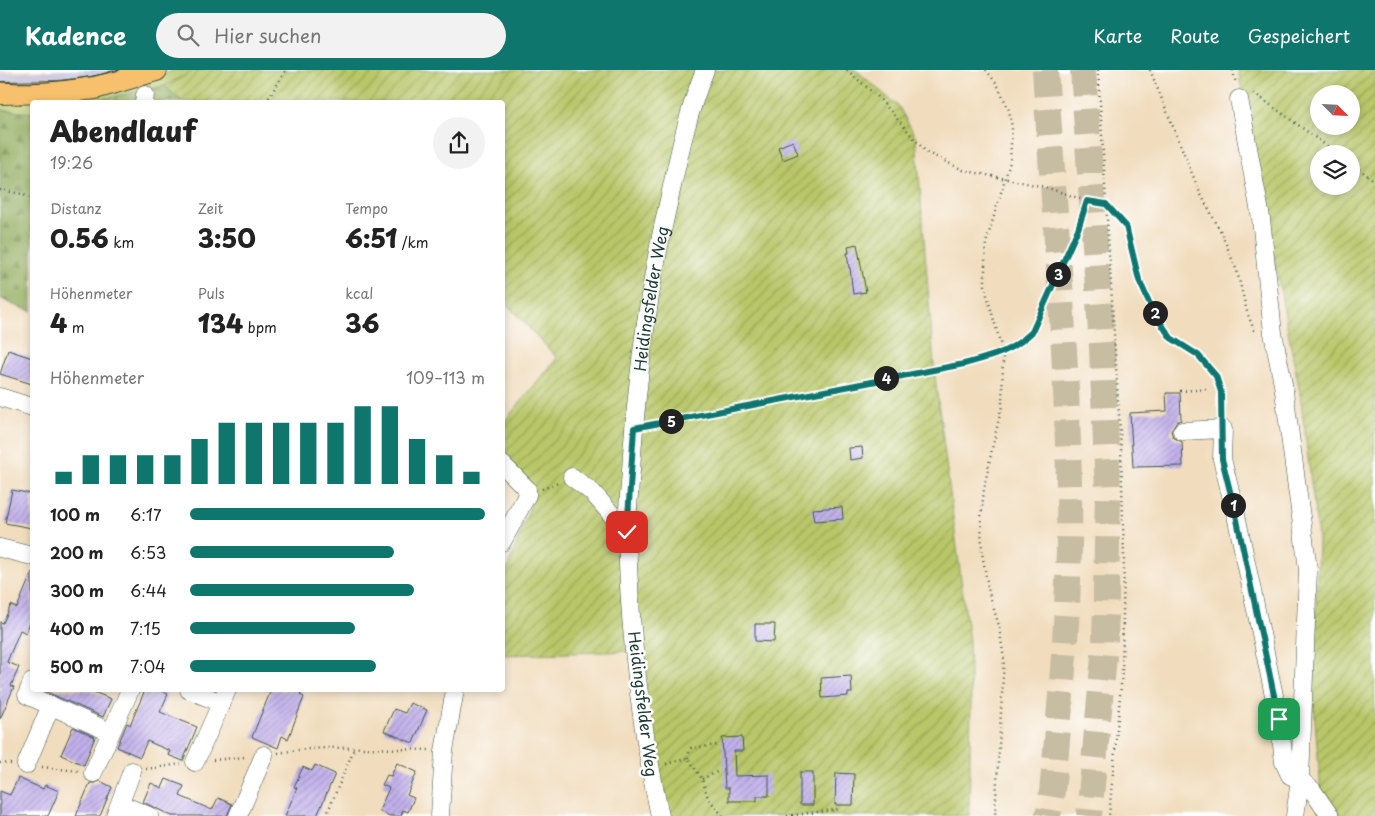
<!DOCTYPE html>
<html lang="de">
<head>
<meta charset="utf-8">
<style>
  :root { --surface:#fff; --page:#f2f2f2; --text:#222; --muted:#767676; --accent:#0f766e }
  body { margin:0; font-family:"Playpen Sans",sans-serif; background:var(--page); color:var(--text); height:100vh; display:flex; flex-direction:column; font-size:19px; white-space:nowrap }
  * { box-sizing:border-box; margin:0 }
  p { font-size:16px; color:var(--muted) }
  .icon { flex:none; width:28px; height:28px; fill:none; stroke:currentColor; stroke-width:2; stroke-linecap:round; stroke-linejoin:round }
  .map { position:relative; flex:1; overflow:hidden }
  .details { position:absolute; left:30px; top:30px; width:475px; height:592px; display:flex; flex-direction:column; background:var(--surface); border-radius:5px; box-shadow:0 2px 8px #0003 }
  .details>* { flex:none }
  .needle { width:32px; rotate:114deg }
  .tools { position:absolute; left:1310px; top:15px; display:grid; gap:10px }
  .tools a { display:grid; place-items:center; width:50px; height:50px; border-radius:50%; background:var(--surface); box-shadow:0 2px 8px #0003; font-size:25px }
  .pin { position:absolute; display:grid; place-items:center; width:42px; height:42px; color:#fff; margin:-21px; border-radius:10px; box-shadow:0 2px 8px #0006 }
  .km { position:absolute; width:25px; height:25px; margin:-12px; border-radius:50%; background:#222; color:#fff; font-size:14px; line-height:25px; text-align:center }
  .round { display:grid; place-items:center; flex:none; width:52px; height:52px; border-radius:26px; background:var(--page) }
  .head { display:flex; align-items:center; justify-content:space-between; height:85px; padding:0 20px }
  h1 { font-size:28px; font-weight:800; line-height:38px }
  .figures { display:grid; grid-template-columns:repeat(3,1fr); gap:8px; height:85px; padding:5px 20px }
  .figures div { display:grid; align-content:center }
  .figures b { font-size:25px; font-weight:800 }
  .figures small { font-size:14px; font-weight:400 }
  .figures p { font-size:14px }
  .chart { height:140px; padding:10px 20px }
  .chart p { display:flex; justify-content:space-between }
  .chart svg { width:100%; height:90px; margin-top:5px; stroke:var(--accent); stroke-width:6 }
  ul { padding:0 20px; list-style:none; font-size:16px }
  li { display:grid; grid-template-columns:80px 60px 1fr; align-items:center; height:38px }
  li i { height:12px; border-radius:6px; background:var(--accent) }
  header { display:flex; align-items:center; gap:30px; box-sizing:border-box; height:70px; padding:0 25px; background:var(--accent); color:#fff }
  header strong { font-size:24px }
  nav { display:flex; gap:28px; margin-inline-start:auto; font-size:18px }
  .search { width:350px; height:45px; background:var(--page); display:flex; align-items:center; gap:12px; box-sizing:border-box; padding:0 18px; border-radius:28px; color:var(--muted); font-size:19px }
  .map>svg:first-child { display:block }
  .railway { fill:#c6c0d9 }
  .grass { fill:#b9c769; stroke:#6c824e }
  .forest { fill:url(#forest-firs); stroke:#587448 }
  .garden { fill:url(#garden-furrows); stroke:#6c824e; fill-rule:evenodd }
  .building { fill:url(#building-hatch) }
  .lines { fill:none; stroke-linecap:round; stroke-linejoin:round }
  .highway-tunnel { stroke:#c7bda2; stroke-width:26; stroke-dasharray:26 13; stroke-linecap:butt }
  .minor-casing { stroke:#3e5549; stroke-width:19 }
  .major-casing { stroke:#3e5549; stroke-width:24 }
  .path { stroke:#3e5549; stroke-width:2.5; stroke-dasharray:1 4; stroke-linecap:butt }
  .minor { stroke:#fff; stroke-width:18 }
  .major { stroke:#f7c06c; stroke-width:22 }
  .tram { stroke:#1f3d34; stroke-width:1 }
  .route-casing { stroke:#fff; stroke-width:10 }
  .route { stroke:#0f766e; stroke-width:6 }
  .labels { text-anchor:middle; stroke-width:5; stroke-linejoin:round; paint-order:stroke }
  .street-label { font-size:16px; fill:#1f3d34; stroke:#fff }
</style>
</head>
<body>
<header>
<strong>Kadence</strong>
<div class="search"><svg class="icon" aria-label="search" viewBox="0 0 24 24"><circle cx="10" cy="10" r="6"/><path d="M15 15l6 6"/></svg>Hier suchen</div>
<nav><a>Karte</a><a>Route</a><a>Gespeichert</a></nav>
</header>
<div class="map">
<svg width="1375" height="746" viewBox="0 0 1375 746">
  <defs>
    <pattern id="forest-firs" width="22" height="20" patternUnits="userSpaceOnUse" patternTransform="scale(1.25)"><rect width="22" height="20" fill="#92ac5d"/><path d="M5 1l3.5 6h-7zM16 11l3.5 6h-7z" fill="#778d4e"/></pattern>
    <pattern id="garden-furrows" width="10" height="10" patternUnits="userSpaceOnUse" patternTransform="scale(1.25)"><rect width="10" height="10" fill="#b9c769"/><path d="M-1 1l2-2M0 10L10 0M9 11l2-2" fill="none" stroke="#96a357"/></pattern>
    <pattern id="building-hatch" width="6" height="6" patternUnits="userSpaceOnUse" patternTransform="scale(1.25)"><rect width="6" height="6" fill="#c2b1eb"/><path d="M-1 1l2-2M0 6l6-6M5 7l2-2" fill="none" stroke="#9d91bf"/></pattern>
  </defs>
  <rect width="100%" height="100%" fill="#fff"/>
  <filter id="ink" filterUnits="userSpaceOnUse"><feTurbulence type="fractalNoise" baseFrequency=".02" numOctaves="2"/><feDisplacementMap in="SourceGraphic" scale="10" xChannelSelector="R" yChannelSelector="G"/><feConvolveMatrix kernelMatrix="1 2 1 2 8 2 1 2 1" color-interpolation-filters="sRGB"/></filter>
  <filter id="wash" filterUnits="userSpaceOnUse"><feTurbulence type="fractalNoise" baseFrequency=".0096" numOctaves="4" result="noise"/><feDisplacementMap in="SourceGraphic" scale="20" xChannelSelector="R" yChannelSelector="G"/><feGaussianBlur stdDeviation="1.12" result="paint"/><feColorMatrix in="noise" values="0 0 0 0 0 0 0 0 0 0 0 0 0 0 0 0 0 1.4 0 .05"/><feComposite in="paint" operator="in"/></filter>
  <g filter="url(#wash)">
    <rect width="100%" height="100%" fill="#f1ddbe"/>
    <path class="railway" d="M67 0H133L88 11 0 16V3Z"/>
    <path class="grass" d="M176 0H195L165 16 87 32H32V43L0 40V30L116 19Z"/>
    <path class="forest" d="M165 16 183 32H87Z
      M0 40 32 43V241L13 235 0 228Z"/>
    <path class="garden" d="M195 0H856L899 37 916 67 935 307 969 571 971 634 969 746H665L637 581 503 585V511L535 423 503 383V353L557 288 503 230 502 32H183L165 16Z
      M1238 0H1375V746H1319L1320 711 1313 626 1318 468 1300 324ZM1319 24H1351V56H1319ZM1319 84H1351V116H1319Z"/>
    <g id="blocks">
      <path class="building" d="M793 71 798 84 783 90 778 77Z
        M857 174 866 222 853 224 850 198H849L847 183H849L848 176Z
        M8 280 32 288V314L0 304Z
        M1166 323H1180L1181 350 1176 352 1171 361 1173 367 1182 372 1183 396 1133 397 1130 343 1167 341Z
        M862 377 863 388 850 390 849 378Z
        M12 420 32 424V458L5 453Z
        M842 437 843 449 814 451 812 439Z
        M32 502V547L26 563 20 560 7 592 19 597 11 616 14 617 0 649V552L3 553 11 535 17 538Z
        M755 554H775L774 572 755 571Z
        M851 606 852 623H848V626L822 628 821 608Z
        M42 620H89L111 629 103 647Z
        M145 620H159L168 624 160 642 197 657 183 691 168 685 170 681 147 671 140 687 117 677 127 653 130 655Z
        M271 620H302L300 625 304 627 288 669 282 666 278 678 252 667Z
        M410 633 427 640 413 673 384 661 394 639 405 643Z
        M73 657 95 667 84 695 61 685Z
        M742 667 743 681H734L735 706 769 705V726H757V731H729V718H725L722 668Z
        M397 693 417 702 407 725 414 728 408 742 403 740 401 746H390L379 741 389 718 382 715 387 705 391 706Z
        M315 695 335 704 317 746H285L297 718 294 717 303 697 312 701Z
        M800 702H813V735H800Z
        M836 703 854 704 853 735H835Z
        M18 708 43 719 45 715 59 721 48 746H0V721L10 725Z
        M166 709 184 716 180 726 212 740 218 728 232 734 227 746H172L143 732 151 713 162 718Z
        M100 711 112 717 100 746H76L90 713H95Z"/>
    </g>
  </g>
  <g filter="url(#ink)">
    <use href="#blocks" fill-opacity="0" stroke="#3e5549" stroke-width="1"/>
    <g class="lines">
      <path class="highway-tunnel" d="M1045 0C1054 139 1067 278 1069 418 1071 520 1062 621 1052 722L1048 746
        M1083 0 1102 277 1108 422 1105 576 1089 746"/>
      <g class="minor-casing">
        <g id="minor">
          <path d="M1239 29 1261 148 1273 263 1283 314 1308 499 1300 710 1295 746"/>
          <path d="M144 32 145 25"/>
          <path d="M0 327 32 337"/>
          <path d="M1182 361 1223 359 1222 389 1236 445 1279 649 1284 692 1290 705 1300 710 1312 720 1330 746"/>
          <path d="M502 394 527 419V425L502 472"/>
          <path d="M572 407 592 422 627 462"/>
          <path d="M0 478 32 486"/>
          <path d="M32 612 27 625 110 662"/>
          <path d="M189 620 222 633"/>
          <path d="M195 692 227 620"/>
          <path d="M26 695 51 635"/>
          <path d="M93 703 130 620"/>
          <path d="M120 734 149 746"/>
          <path d="M115 746 132 701"/>
          <path d="M238 746 264 685"/>
          <path d="M440 746 444 681 455 620"/>
          <path id="s1" d="M660 746C640 653 629 558 627 463 627 437 631 410 632 384 638 303 648 222 666 143 677 95 686 46 705 0"/>
        </g>
      </g>
      <g class="major-casing">
        <path id="major" d="M0 23 60 22 95 18 156 0"/>
      </g>
      <path class="path" d="M847 0 878 27 926 82 963 100 1045 117 1087 131 1105 134 1126 156 1139 210 1154 243 1171 268 1198 285 1216 306 1221 322 1222 343
        M986 0 997 14 1009 40 1012 58 1010 92 986 173 985 192V218L1003 283 1002 336 992 379 984 419 981 448 982 483 989 523 999 556 1004 589 995 746
        M1098 0 1121 378 1124 487 1122 604 1109 746
        M1150 0 1200 123 1221 162 1237 201 1247 242 1254 260 1257 261
        M1233 0 1236 14
        M1254 23 1338 84
        M266 32 286 0
        M1351 93 1375 111
        M0 120 22 124 32 129
        M1180 321 1207 319
        M650 355 964 294C992 286 1010 283 1032 262L1078 159 1087 131
        M542 419 558 413
        M278 683C327 674 380 679 430 680
        M688 688 689 682 691 678 718 675
        M213 690 245 687
        M0 693 12 694
        M666 694 688 688 702 709 708 728 723 746
        M42 697 79 701
        M146 699 181 694
        M702 709 719 701
        M326 746 354 679
        M787 746 841 739"/>
      <use href="#minor" class="minor"/>
      <use href="#major" class="major"/>
      <path class="tram" d="M0 12C40 15 81 10 120 0"/>
    </g>
  </g>
  <g class="lines" filter="url(#ink)">
    <g class="route-casing">
      <path id="route" d="M627 462 634 358 964 294C992 286 1010 283 1032 262L1078 159 1087 131 1106 134 1126 156 1139 210 1154 243 1171 268 1198 285 1216 306 1221 322 1222 389 1236 445 1279 649"/>
    </g>
    <use href="#route" class="route"/>
  </g>
  <g class="labels">
    <g class="street-label">
      <text dy="6" stroke="none"><textPath href="#s1" startOffset="521">Heidingsfelder Weg</textPath></text>
      <text transform="translate(643 634) rotate(83)" y="6">Heidingsfelder Weg</text>
    </g>
  </g>
</svg>
<div class="tools">
<a><svg class="needle" viewBox="-14 -14 28 28"><path d="M0-13l5 13h-10z" fill="#e53935"/><path d="M0 13l5-13h-10z" fill="#767676"/></svg></a>
<a><svg class="icon" aria-label="layers" viewBox="0 0 24 24"><path d="M12 4l9 5-9 5-9-5zM3 14l9 5 9-5"/></svg></a>
</div>
<div class="pin" style="left:1279px;top:649px;background:#1e9e55"><svg class="icon" aria-label="arrive" viewBox="0 0 24 24"><path d="M6 21V4h12l-3 4 3 4H6"/></svg></div>
<div class="pin" style="left:627px;top:462px;background:#d93025"><svg class="icon" aria-label="check" viewBox="0 0 24 24"><path d="M5 12l5 5 9-10"/></svg></div>
<b class="km" style="left:1233px;top:435px">1</b>
<b class="km" style="left:1155px;top:243px">2</b>
<b class="km" style="left:1058px;top:204px">3</b>
<b class="km" style="left:886px;top:308px">4</b>
<b class="km" style="left:671px;top:351px">5</b>
<section class="details">
<div class="head"><div><h1>Abendlauf</h1><p>19:26</p></div><a class="round"><svg class="icon" aria-label="share" viewBox="0 0 24 24"><path d="M12 15V3M7 8l5-5 5 5M5 13v7h14v-7"/></svg></a></div>
<div class="figures">
<div><p>Distanz</p><b>0.56<small> km</small></b></div>
<div><p>Zeit</p><b>3:50</b></div>
<div><p>Tempo</p><b>6:51<small> /km</small></b></div>
</div>
<div class="figures">
<div><p>Höhenmeter</p><b>4<small> m</small></b></div>
<div><p>Puls</p><b>134<small> bpm</small></b></div>
<div><p>kcal</p><b>36</b></div>
</div>
<div class="chart"><p><span>Höhenmeter</span>109–113 m</p>
<svg viewBox="0 0 160 44" preserveAspectRatio="none"><path d="M5 44V38M15 44V30M25 44V30M35 44V30M45 44V30M55 44V22M65 44V14M75 44V14M85 44V14M95 44V14M105 44V14M115 44V6M125 44V6M135 44V22M145 44V30M155 44V38"/></svg>
</div>
<ul>
<li><b>100 m</b>6:17<i style="width:100%"></i></li>
<li><b>200 m</b>6:53<i style="width:69%"></i></li>
<li><b>300 m</b>6:44<i style="width:76%"></i></li>
<li><b>400 m</b>7:15<i style="width:56%"></i></li>
<li><b>500 m</b>7:04<i style="width:63%"></i></li>
</ul>
</section>
</div>
</body>
</html>
